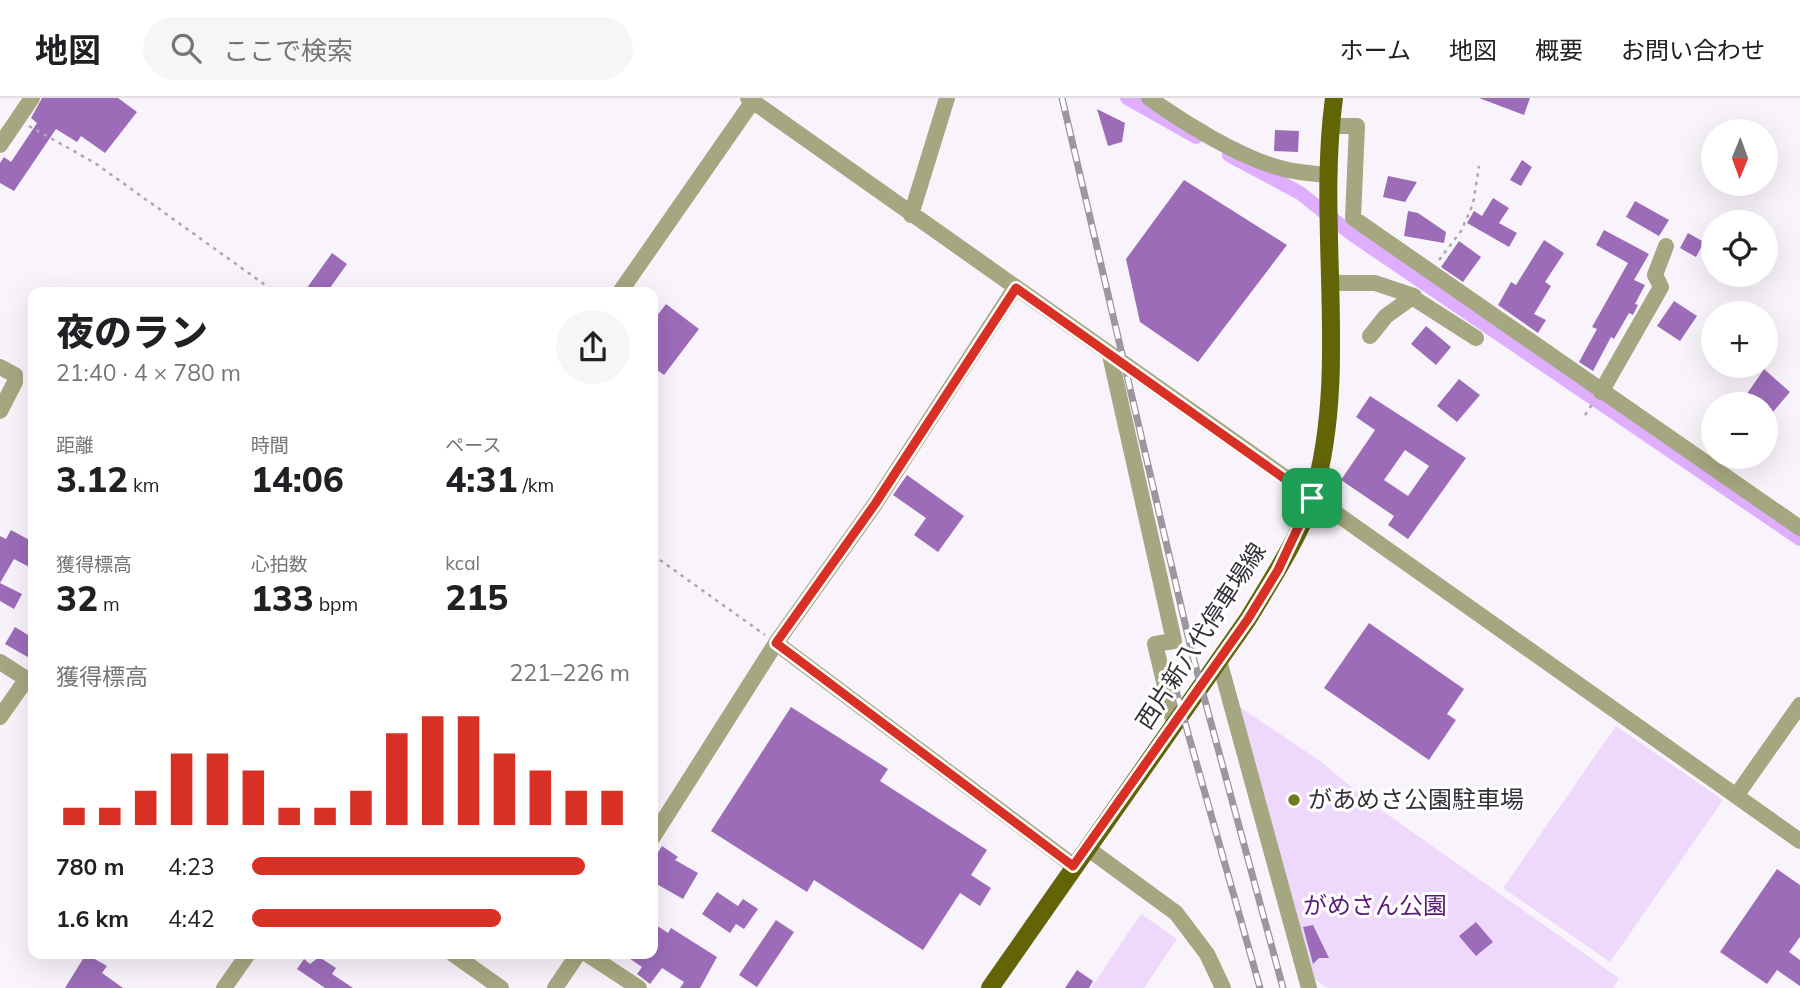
<!DOCTYPE html>
<html lang="ja">
<head>
<meta charset="utf-8">
<style>
  :root { --surface:#fff; --page:#f6f6f6; --text:#202124; --muted:#757577; --line:#e0e0e0; --accent:#d93025 }
  body { margin:0; font-family:Mulish,"Noto Sans JP",sans-serif; background:var(--page); color:var(--text); height:100vh; display:flex; flex-direction:column; font-size:26px; white-space:nowrap }
  * { box-sizing:border-box; margin:0 }
  p { font-size:23px; color:var(--muted) }
  .icon { flex:none; width:38px; height:38px; fill:none; stroke:currentColor; stroke-width:2; stroke-linecap:round; stroke-linejoin:round }
  .map { position:relative; flex:1; overflow:hidden }
  .drawer { position:absolute; left:28px; top:189px; width:630px; height:672px; display:flex; flex-direction:column; background:var(--surface); border-radius:14px; box-shadow:0 7px 28px #0002 }
  .drawer>* { flex:none }
  .needle { width:46px; rotate:181deg }
  .tools { position:absolute; left:1701px; top:21px; display:grid; gap:14px }
  .tools a { display:grid; place-items:center; width:77px; height:77px; border-radius:50%; background:var(--surface); box-shadow:0 7px 28px #0002; font-size:35px }
  .pin { position:absolute; display:grid; place-items:center; width:60px; height:60px; color:#fff; margin:-30px; border-radius:14px; box-shadow:0 4px 10px #0006 }
  .round { display:grid; place-items:center; flex:none; width:74px; height:74px; border-radius:37px; background:var(--page) }
  .headline { display:flex; align-items:center; justify-content:space-between; height:119px; padding:0 28px }
  h1 { font-size:38px; font-weight:800; line-height:52px }
  .stats { display:grid; grid-template-columns:repeat(3,1fr); gap:10px; height:119px; padding:7px 28px }
  .stats div { display:grid; align-content:center }
  .stats b { font-size:35px; font-weight:800 }
  .stats small { font-size:19px; font-weight:400 }
  .stats p { font-size:19px }
  .chart { height:196px; padding:14px 28px }
  .chart p { display:flex; justify-content:space-between }
  .chart svg { width:100%; height:126px; margin-top:7px; stroke:var(--accent); stroke-width:6 }
  ul { padding:0 28px; list-style:none; font-size:23px }
  li { display:grid; grid-template-columns:112px 84px 1fr; align-items:center; height:52px }
  li i { height:18px; border-radius:9px; background:var(--accent) }
  header { display:flex; align-items:center; gap:42px; box-sizing:border-box; height:98px; padding:0 35px; background:var(--surface); border-bottom:2px solid var(--line) }
  header strong { font-size:33px }
  nav { display:flex; gap:38px; margin-inline-start:auto; font-size:24px }
  .search { width:490px; height:63px; background:var(--page); display:flex; align-items:center; gap:18px; box-sizing:border-box; padding:0 24px; border-radius:38px; color:var(--muted); font-size:26px }
  .map>svg:first-child { display:block }
  .green { fill:#eed9fc }
  .lines { fill:none; stroke-linecap:round; stroke-linejoin:round }
  .canal { stroke:#dfaeff; stroke-width:14 }
  .building { fill:#9c6cb9; fill-rule:evenodd }
  .path { stroke:#aca7af; stroke-width:2.5; stroke-dasharray:3.5 5; stroke-linecap:butt }
  .minor { stroke:#a4a77f; stroke-width:16 }
  .major { stroke:#636406; stroke-width:18 }
  .rail-casing { stroke:#9c979f; stroke-width:7 }
  .rail { stroke:#fff; stroke-width:4.5; stroke-dasharray:13; stroke-linecap:butt }
  .route-casing { stroke:#fff; stroke-width:14 }
  .route { stroke:#d93025; stroke-width:9 }
  .poi-dot { fill:#767820; stroke:#fff; stroke-width:2.5 }
  .labels { text-anchor:middle; stroke-width:6; stroke-linejoin:round; paint-order:stroke }
  .street-label { font-size:24px; fill:#363139; stroke:#fff }
  .poi-label { font-size:24px; fill:#363139; stroke:#fff; text-anchor:start }
  .park-label { font-size:24px; fill:#5a1c79; stroke:#fff }
</style>
</head>
<body>
<header>
<strong>地図</strong>
<div class="search"><svg class="icon" aria-label="search" viewBox="0 0 24 24"><circle cx="10" cy="10" r="6"/><path d="M15 15l6 6"/></svg>ここで検索</div>
<nav><a>ホーム</a><a>地図</a><a>概要</a><a>お問い合わせ</a></nav>
</header>
<div class="map">
<svg width="1800" height="890" viewBox="0 0 1800 890">
  <rect width="100%" height="100%" fill="#f9f4fc"/>
  <path class="green" d="M1234 605 1320 663 1367 702 1619 880 1613 890H1328L1311 879Z
    M1616 628 1723 702 1610 864 1503 790Z
    M1141 816 1177 841 1144 890H1091Z"/>
  <g class="lines">
    <path class="canal" d="M1127 0 1196 39
      M1229 57 1300 95 1353 137 1800 441"/>
  </g>
  <path class="building" d="M42 0H118L137 14 105 55 81 38 77 44 56 31 14 93 0 85V65L4 59 11 64 37 25 31 20Z
    M1479 0H1530L1524 17Z
    M1097 11 1125 25 1122 44 1108 48Z
    M1275 32 1299 33 1298 54 1274 53Z
    M1522 62 1532 69 1521 88 1510 82Z
    M1388 78 1417 84 1405 104 1383 99Z
    M1184 82 1287 147 1198 264 1140 224 1126 161Z
    M1493 100 1509 110 1499 125 1517 135 1509 149 1467 125 1474 113 1482 118Z
    M1635 103 1669 122 1659 138 1626 119Z
    M1408 113 1418 115 1446 134 1444 145 1404 138Z
    M1604 132 1649 156 1634 182 1645 187 1635 206 1638 207 1633 217 1629 215 1614 241 1611 239 1593 273 1579 264 1597 231 1592 229 1628 165 1596 147Z
    M1688 135 1704 144 1696 159 1680 150Z
    M1544 142 1564 155 1545 184 1551 188 1534 216 1546 222 1538 235 1498 207 1511 184 1516 187Z
    M1459 143 1481 159 1463 184 1441 169Z
    M332 155 347 166 327 194H304Z
    M1674 203 1697 218 1680 243 1657 228Z
    M666 206 699 231 664 277 653 269V223Z
    M1426 228 1451 249 1436 267 1411 246Z
    M1764 271 1790 294 1766 322V306H1740Z
    M1459 281 1480 297 1457 324 1437 308Z
    M1370 298 1466 360 1408 441 1388 427 1394 418 1341 382 1375 332 1356 319ZM1405 352 1429 368 1408 398 1384 382Z
    M907 377 964 418 938 454 914 437 926 420 893 397Z
    M11 432 33 444V471L14 461 0 485 22 496 14 511 0 503V438L6 441Z
    M1369 525 1464 591 1447 616 1456 622 1429 662 1324 590Z
    M15 529 33 540V562L5 546Z
    M791 609 888 671 880 683 987 752 971 777 991 790 980 808 960 795 923 852 814 782 807 794 711 733Z
    M662 748 678 759 675 762 698 775 683 801 653 784V762Z
    M1777 771 1800 787V839L1789 854 1800 862V888L1777 872 1767 886 1720 854Z
    M717 794 738 808 743 801 758 811 744 831 736 826 730 835 702 816Z
    M776 822 794 834 757 889 739 877Z
    M1476 824 1493 844 1476 858 1459 838Z
    M653 825 668 835 671 830 717 859 700 890H680L684 884 662 870 650 886 637 876 642 869 623 856H653Z
    M1313 827 1329 860H1319L1313 866 1303 829Z
    M86 856 107 868 102 875 123 890H65Z
    M319 859 336 870 332 876 353 890H325L297 871 304 861 310 866Z
    M1077 872 1093 883 1089 890H1065Z"/>
  <g class="lines">
    <path class="path" d="M29 28 95 65 275 194
      M1439 162 1461 133 1473 106 1479 68
      M1585 317 1593 305
      M653 457 765 537"/>
    <path class="minor" d="M748 0 1800 743
      M1149 0C1184 25 1242 61 1284 71 1298 75 1313 75 1327 77
      M1331 28H1357L1353 120 1800 430
      M0 47 32 0
      M911 117 947 0
      M1329 185H1375L1414 198 1386 218 1370 238
      M620 194 753 3
      M1412 199 1476 240
      M1110 257 1174 543 1155 546 1174 626
      M0 269 15 277V284L0 313
      M1601 294 1661 189 1655 177 1666 148
      M776 545 1074 768
      M1219 562 1309 890
      M0 564 33 585
      M0 619 26 582
      M1736 698 1800 607
      M653 739 776 545 875 406 1015 190
      M1087 750 1176 815 1207 856 1223 890
      M453 856 501 890
      M587 856 639 890
      M224 890 248 856
      M555 890 578 856"/>
    <path class="major" d="M990 890 1248 521C1270 484 1300 439 1313 398 1350 274 1316 130 1334 0"/>
    <g class="rail-casing">
      <path id="rail" d="M1062 0 1192 555 1283 890
        M1171 575 1260 890"/>
    </g>
    <use href="#rail" class="rail"/>
  </g>
  <g class="lines">
    <g class="route-casing">
      <path id="route" d="M1016 190 1312 400 1278 472 1248 521 1073 768 776 545 875 406Z"/>
    </g>
    <use href="#route" class="route"/>
  </g>
  <circle class="poi-dot" cx="1294" cy="702" r="7"/>
  <g class="labels">
    <g class="street-label">
      <text transform="translate(1201 538) rotate(-57)" y="8">西片新八代停車場線</text>
    </g>
    <g class="poi-label">
      <text x="1308" y="710">があめさ公園駐車場</text>
    </g>
    <g class="park-label">
      <text x="1375" y="816">がめさん公園</text>
    </g>
  </g>
</svg>
<div class="tools">
<a><svg class="needle" viewBox="-14 -14 28 28"><path d="M0-13l5 13h-10z" fill="#e53935"/><path d="M0 13l5-13h-10z" fill="#757577"/></svg></a>
<a><svg class="icon" aria-label="locate" viewBox="0 0 24 24"><circle cx="12" cy="12" r="6"/><path d="M12 2v4M12 18v4M2 12h4M18 12h4"/></svg></a>
<a>+</a>
<a>−</a>
</div>
<div class="pin" style="left:1312px;top:400px;background:#1e9e55"><svg class="icon" aria-label="arrive" viewBox="0 0 24 24"><path d="M6 21V4h12l-3 4 3 4H6"/></svg></div>
<section class="drawer">
<div class="headline"><div><h1>夜のラン</h1><p>21:40 · 4 × 780 m</p></div><a class="round"><svg class="icon" aria-label="share" viewBox="0 0 24 24"><path d="M12 15V3M7 8l5-5 5 5M5 13v7h14v-7"/></svg></a></div>
<div class="stats">
<div><p>距離</p><b>3.12<small> km</small></b></div>
<div><p>時間</p><b>14:06</b></div>
<div><p>ペース</p><b>4:31<small> /km</small></b></div>
</div>
<div class="stats">
<div><p>獲得標高</p><b>32<small> m</small></b></div>
<div><p>心拍数</p><b>133<small> bpm</small></b></div>
<div><p>kcal</p><b>215</b></div>
</div>
<div class="chart"><p><span>獲得標高</span>221–226 m</p>
<svg viewBox="0 0 160 44" preserveAspectRatio="none"><path d="M5 44V38M15 44V38M25 44V32M35 44V19M45 44V19M55 44V25M65 44V38M75 44V38M85 44V32M95 44V12M105 44V6M115 44V6M125 44V19M135 44V25M145 44V32M155 44V32"/></svg>
</div>
<ul>
<li><b>780 m</b>4:23<i style="width:88%"></i></li>
<li><b>1.6 km</b>4:42<i style="width:66%"></i></li>
</ul>
</section>
</div>
</body>
</html>
